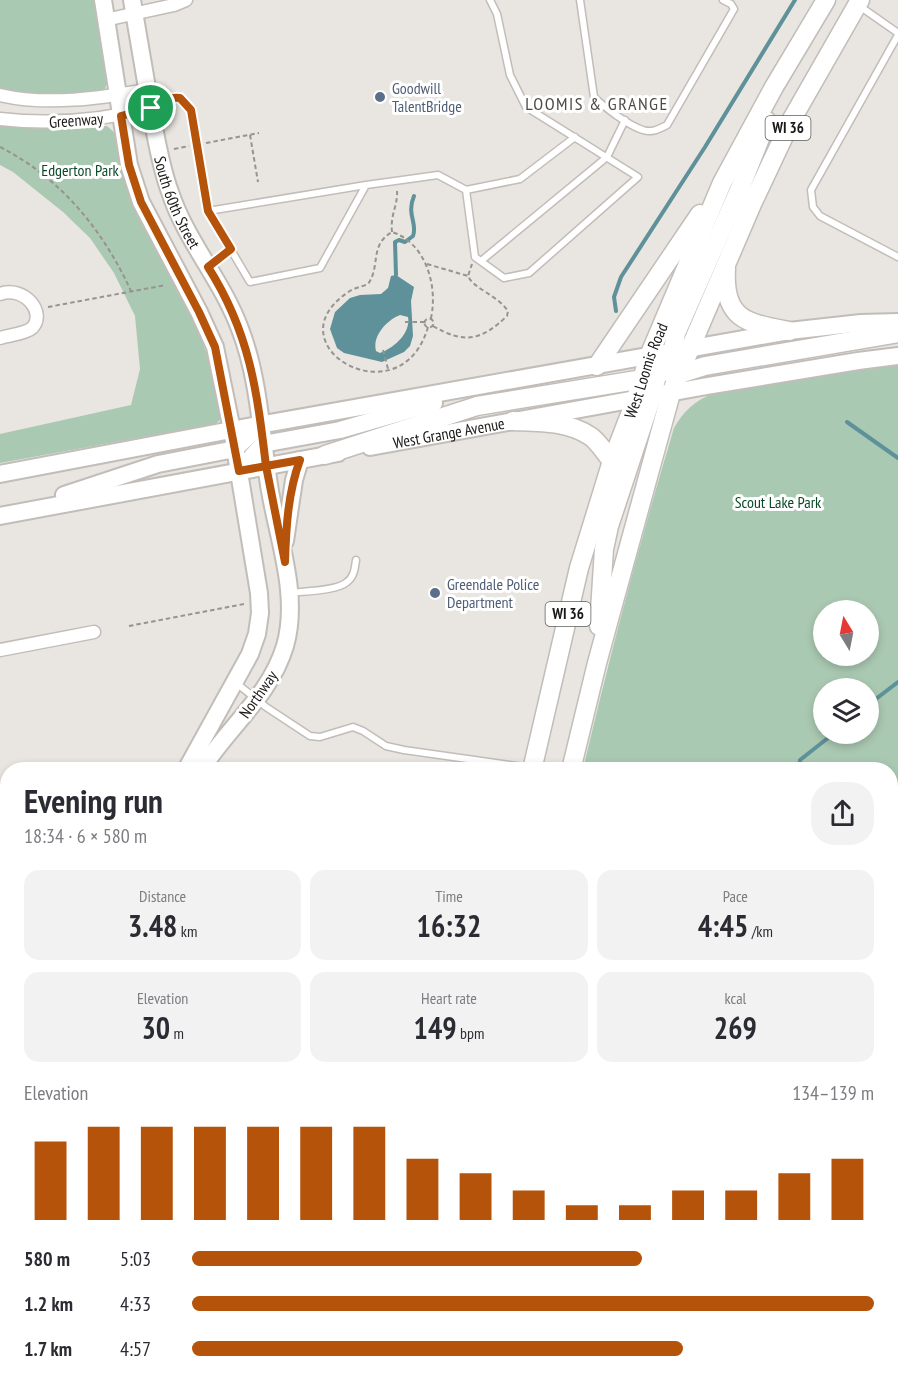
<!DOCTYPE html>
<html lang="en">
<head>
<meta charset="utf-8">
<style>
  :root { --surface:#fff; --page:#f2f2f3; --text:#2b2b33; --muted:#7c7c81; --accent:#b45309 }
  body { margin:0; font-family:"PT Sans Narrow",sans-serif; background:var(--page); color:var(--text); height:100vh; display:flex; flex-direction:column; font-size:22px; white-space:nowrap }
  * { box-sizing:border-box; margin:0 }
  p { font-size:20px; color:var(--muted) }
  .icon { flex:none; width:33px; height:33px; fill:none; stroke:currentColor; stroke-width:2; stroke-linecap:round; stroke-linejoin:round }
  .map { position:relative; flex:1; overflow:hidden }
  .sheet { position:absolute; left:0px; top:762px; width:898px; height:622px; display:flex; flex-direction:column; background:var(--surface); border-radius:24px 24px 0 0; box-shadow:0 3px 9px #0003 }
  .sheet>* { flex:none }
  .needle { width:39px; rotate:350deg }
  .controls { position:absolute; left:813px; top:600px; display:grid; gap:12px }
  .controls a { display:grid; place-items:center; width:66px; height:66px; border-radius:50%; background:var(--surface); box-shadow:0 3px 9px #0003; font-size:30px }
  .pin { position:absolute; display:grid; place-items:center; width:51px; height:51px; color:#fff; margin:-26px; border:3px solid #fff; border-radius:50%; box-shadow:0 2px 6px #0007 }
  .round { display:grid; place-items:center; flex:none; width:63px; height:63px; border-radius:24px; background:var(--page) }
  .summary { display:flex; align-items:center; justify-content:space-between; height:102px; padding:0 24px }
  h1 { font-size:33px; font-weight:700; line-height:45px }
  .metrics { display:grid; grid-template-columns:repeat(3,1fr); gap:9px; height:102px; padding:6px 24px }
  .metrics div { display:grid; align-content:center; border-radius:15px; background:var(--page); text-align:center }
  .metrics b { font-size:30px; font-weight:700 }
  .metrics small { font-size:16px; font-weight:400 }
  .metrics p { font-size:16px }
  .chart { height:168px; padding:12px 24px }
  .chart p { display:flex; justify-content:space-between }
  .chart svg { width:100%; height:108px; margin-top:6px; stroke:var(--accent); stroke-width:6 }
  ul { padding:0 24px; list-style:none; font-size:20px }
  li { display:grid; grid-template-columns:96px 72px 1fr; align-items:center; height:45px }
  li i { height:15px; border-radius:8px; background:var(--accent) }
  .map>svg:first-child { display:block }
  .green { fill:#aac9b2; fill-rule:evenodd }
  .water { fill:#5e919a; fill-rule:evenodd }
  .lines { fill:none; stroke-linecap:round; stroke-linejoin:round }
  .stream { stroke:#5e919a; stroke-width:4 }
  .lane-casing { stroke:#c2bdb9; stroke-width:9 }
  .street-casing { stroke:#c2bdb9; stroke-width:15 }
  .secondary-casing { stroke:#c2bdb9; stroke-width:20 }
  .primary-casing { stroke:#c2bdb9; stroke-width:21 }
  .path { stroke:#969390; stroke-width:2; stroke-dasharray:4.5 3; stroke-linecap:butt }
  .lane { stroke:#fff; stroke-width:6 }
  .street { stroke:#fff; stroke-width:12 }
  .secondary { stroke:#fff; stroke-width:16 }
  .primary { stroke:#fff; stroke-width:18 }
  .route-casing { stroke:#fff; stroke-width:12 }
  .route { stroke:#b45309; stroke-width:8 }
  .service-dot { fill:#5c6f8a; stroke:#fff; stroke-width:2 }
  .labels { text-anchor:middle; stroke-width:6; stroke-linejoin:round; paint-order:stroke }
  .shield { fill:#fff; stroke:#5f5d5d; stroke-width:1.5 }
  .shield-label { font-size:15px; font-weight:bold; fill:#1a1817 }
  .service-label { font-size:16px; fill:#4e5e75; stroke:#fff; text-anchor:start }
  .street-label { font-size:16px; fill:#1a1817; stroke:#fff }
  .park-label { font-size:16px; fill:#0a4926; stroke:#fff }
  .neighbourhood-label { font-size:18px; letter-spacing:1.5px; fill:#4e4a47; stroke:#fff }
</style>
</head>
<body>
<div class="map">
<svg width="898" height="1384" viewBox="0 0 898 1384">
  <rect width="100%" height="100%" fill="#e9e5e0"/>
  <path class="green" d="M0 0H94L107 82 105 89C82 97 24 95 0 88Z
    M0 125 44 129 107 126 116 134 130 194 146 232 185 303 199 333 208 357 221 414 220 420 215 424 0 463V434L131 405 140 369 135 316 114 273 90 238 63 212 13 172 0 165Z
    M898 363V1384H440L442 1377H891V770L583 769C610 655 640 541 674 428 683 412 695 400 713 394L817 374ZM824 610H868V656H824ZM824 688H868V734H824Z
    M7 1357 8 1377H61L63 1384H0V1358Z"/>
  <path class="water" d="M396 275 414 287 411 301 413 336 410 346 404 352 382 362 344 353 337 348 330 329 335 312 350 298 360 295 381 294 388 288 391 276ZM400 315 408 317C411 333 394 348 380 353L376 351C372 336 387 320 400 315Z
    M508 1377H769V1384H507Z"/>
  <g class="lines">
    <path class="stream" d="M396 275 395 242 399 240 405 242 413 236C418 223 406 215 414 196
      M616 311 614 297 621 277 705 147 795 0
      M847 422 898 458
      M868 705 898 682
      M799 770 800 760 833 734"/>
    <g class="lane-casing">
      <path id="lane" d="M580 0 594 97C604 107 629 126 643 130 652 133 659 129 667 125L734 9 731 4 723 0
        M858 5 898 33
        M898 35 811 190 813 207 820 216 898 257
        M151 108C167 96 179 91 191 110L208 211 250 282 320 268 366 185 438 175 466 190 475 257 504 278 529 273 638 177 526 107 510 75 497 14 490 0
        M466 190 520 179 575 137
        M208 211 366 185
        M481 261 607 157 625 120
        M209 267 231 249
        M290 593C304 591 337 591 347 582 354 577 355 568 356 560
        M235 682 266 707 310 736 320 737 353 727 363 731 386 746 404 750 545 770"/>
    </g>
    <g class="street-casing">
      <path id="street" d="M105 20 174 5 186 0
        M0 95C48 106 100 98 148 90
        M0 119C53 125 100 121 151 108
        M0 294C24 285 47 313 32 328 25 334 9 335 0 338
        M0 650 94 632
        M0 836 8 844
        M0 1036 8 1048
        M132 1377 133 1384"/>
    </g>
    <g class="secondary-casing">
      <g id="secondary">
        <path d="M103 0 129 165 141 202 199 312 215 347 232 430 259 593 260 613 257 634 250 654 186 770"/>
        <path id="s1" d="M132 0C139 39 145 78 152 117 157 142 161 168 170 192 186 241 222 280 240 329 259 378 261 433 269 485 277 537 300 594 285 646 270 696 228 727 201 770"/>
        <path id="s2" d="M370 447 707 386 858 361 898 356"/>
        <path d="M239 471 263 444 340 430 434 403"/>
        <path d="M0 474 247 427 789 331 861 323 898 322"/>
        <path d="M64 495 158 464 235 449 261 424"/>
        <path d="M0 516 338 453"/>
        <path d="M285 541 294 480 300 460"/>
        <path d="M0 1013 8 1007"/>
      </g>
    </g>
    <g class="primary-casing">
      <g id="primary">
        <path d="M726 269C723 320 747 323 789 331"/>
        <path d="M597 366 700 214"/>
        <path d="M669 371 676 333 741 186 767 121"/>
        <path d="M673 376 705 366 898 333"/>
        <path d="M513 421C540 422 567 421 590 436 598 441 605 453 612 461"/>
        <path d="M325 455 477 406 643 379 670 365 686 352"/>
        <path d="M599 626 604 549 609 526 652 396 658 371 656 365"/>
        <path id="s3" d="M532 770 579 568 612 461 636 399 649 356 722 183 774 87 826 0"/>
        <path d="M571 770 597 663 671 393 752 204 792 119 860 0"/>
        <path d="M391 1384 392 1377"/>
        <path d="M427 1384 429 1377"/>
      </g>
    </g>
    <path class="path" d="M250 135 258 182
      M206 143 259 133
      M0 147C61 178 103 230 131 291
      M174 149 189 146
      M392 232C390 215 398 205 397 191
      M427 264 468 276
      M48 307 166 285
      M424.5 323a4.5 4.5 0 1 1 9 0a4.5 4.5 0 1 1-9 0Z
      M405 322H425
      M433 326C464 344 481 341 507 316L508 311C497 295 474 289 468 276L472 264
      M428 327C401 421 270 346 347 293 353 288 361 287 368 284 381 266 369 245 392 232 426 243 438 286 431 318
      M383 350 388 369
      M129 626 244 604
      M891 846 898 847
      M891 1088H898
      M891 1169 898 1177
      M39 1384 40 1377
      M329 1384 331 1377
      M499 1384 500 1377
      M787 1384V1377"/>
    <use href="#lane" class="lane"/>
    <use href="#street" class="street"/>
    <use href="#secondary" class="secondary"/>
    <use href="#primary" class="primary"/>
  </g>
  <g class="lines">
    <g class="route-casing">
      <path id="route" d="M151 108 121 116 129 165 141 202 199 312 215 347 239 471 266 466 285 562C286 528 288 492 300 460L266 466C257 391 250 333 208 267L231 249 208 211 191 110 180 98C168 97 160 101 151 108"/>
    </g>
    <use href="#route" class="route"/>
  </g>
  <g class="service-dot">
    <circle cx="380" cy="97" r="6"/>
    <circle cx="435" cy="593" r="6"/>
  </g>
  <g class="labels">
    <g class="shield">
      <rect x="765.5" y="116" width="45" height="24" rx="4.5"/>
      <rect x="545.5" y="602" width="45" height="24" rx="4.5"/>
    </g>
    <g class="shield-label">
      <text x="788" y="133">WI 36</text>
      <text x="568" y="619">WI 36</text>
    </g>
    <g class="service-label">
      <text x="392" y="94">Goodwill<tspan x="392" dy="18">TalentBridge</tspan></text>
      <text x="447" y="590">Greendale Police<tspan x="447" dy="18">Department</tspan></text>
    </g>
    <g class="street-label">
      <text transform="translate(76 120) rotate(-4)" y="6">Greenway</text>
      <text dy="6" stroke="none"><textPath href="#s1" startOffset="208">South 60th Street</textPath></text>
      <text dy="6" stroke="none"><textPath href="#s3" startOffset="416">West Loomis Road</textPath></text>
      <text dy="6" stroke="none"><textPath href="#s2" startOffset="80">West Grange Avenue</textPath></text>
      <text transform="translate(258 694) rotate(-55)" y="6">Northway</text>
    </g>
    <g class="park-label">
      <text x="80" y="176">Edgerton Park</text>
      <text x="778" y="508">Scout Lake Park</text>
    </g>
    <g class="neighbourhood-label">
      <text x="597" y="110">LOOMIS &amp; GRANGE</text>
    </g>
  </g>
</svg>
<div class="controls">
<a><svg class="needle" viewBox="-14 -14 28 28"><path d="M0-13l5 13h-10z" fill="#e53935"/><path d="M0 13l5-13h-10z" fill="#7c7c81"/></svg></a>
<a><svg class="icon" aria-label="layers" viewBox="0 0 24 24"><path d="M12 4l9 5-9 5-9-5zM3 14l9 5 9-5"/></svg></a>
</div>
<div class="pin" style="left:151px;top:108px;background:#1e9e55"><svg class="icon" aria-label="arrive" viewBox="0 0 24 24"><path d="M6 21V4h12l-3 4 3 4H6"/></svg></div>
<section class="sheet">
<div class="summary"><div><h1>Evening run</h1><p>18:34 · 6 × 580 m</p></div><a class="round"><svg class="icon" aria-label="share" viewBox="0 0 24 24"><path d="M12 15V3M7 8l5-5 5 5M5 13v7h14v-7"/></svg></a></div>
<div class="metrics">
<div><p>Distance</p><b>3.48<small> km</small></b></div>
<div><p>Time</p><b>16:32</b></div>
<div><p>Pace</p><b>4:45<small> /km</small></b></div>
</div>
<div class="metrics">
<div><p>Elevation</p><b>30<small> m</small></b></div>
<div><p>Heart rate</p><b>149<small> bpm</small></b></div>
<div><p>kcal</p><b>269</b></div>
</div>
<div class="chart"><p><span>Elevation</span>134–139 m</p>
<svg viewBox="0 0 160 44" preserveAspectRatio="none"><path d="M5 44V12M15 44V6M25 44V6M35 44V6M45 44V6M55 44V6M65 44V6M75 44V19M85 44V25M95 44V32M105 44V38M115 44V38M125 44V32M135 44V32M145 44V25M155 44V19"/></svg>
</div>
<ul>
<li><b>580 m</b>5:03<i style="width:66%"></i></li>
<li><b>1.2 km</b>4:33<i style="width:100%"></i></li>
<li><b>1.7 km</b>4:57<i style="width:72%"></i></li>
</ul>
</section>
</div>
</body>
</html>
